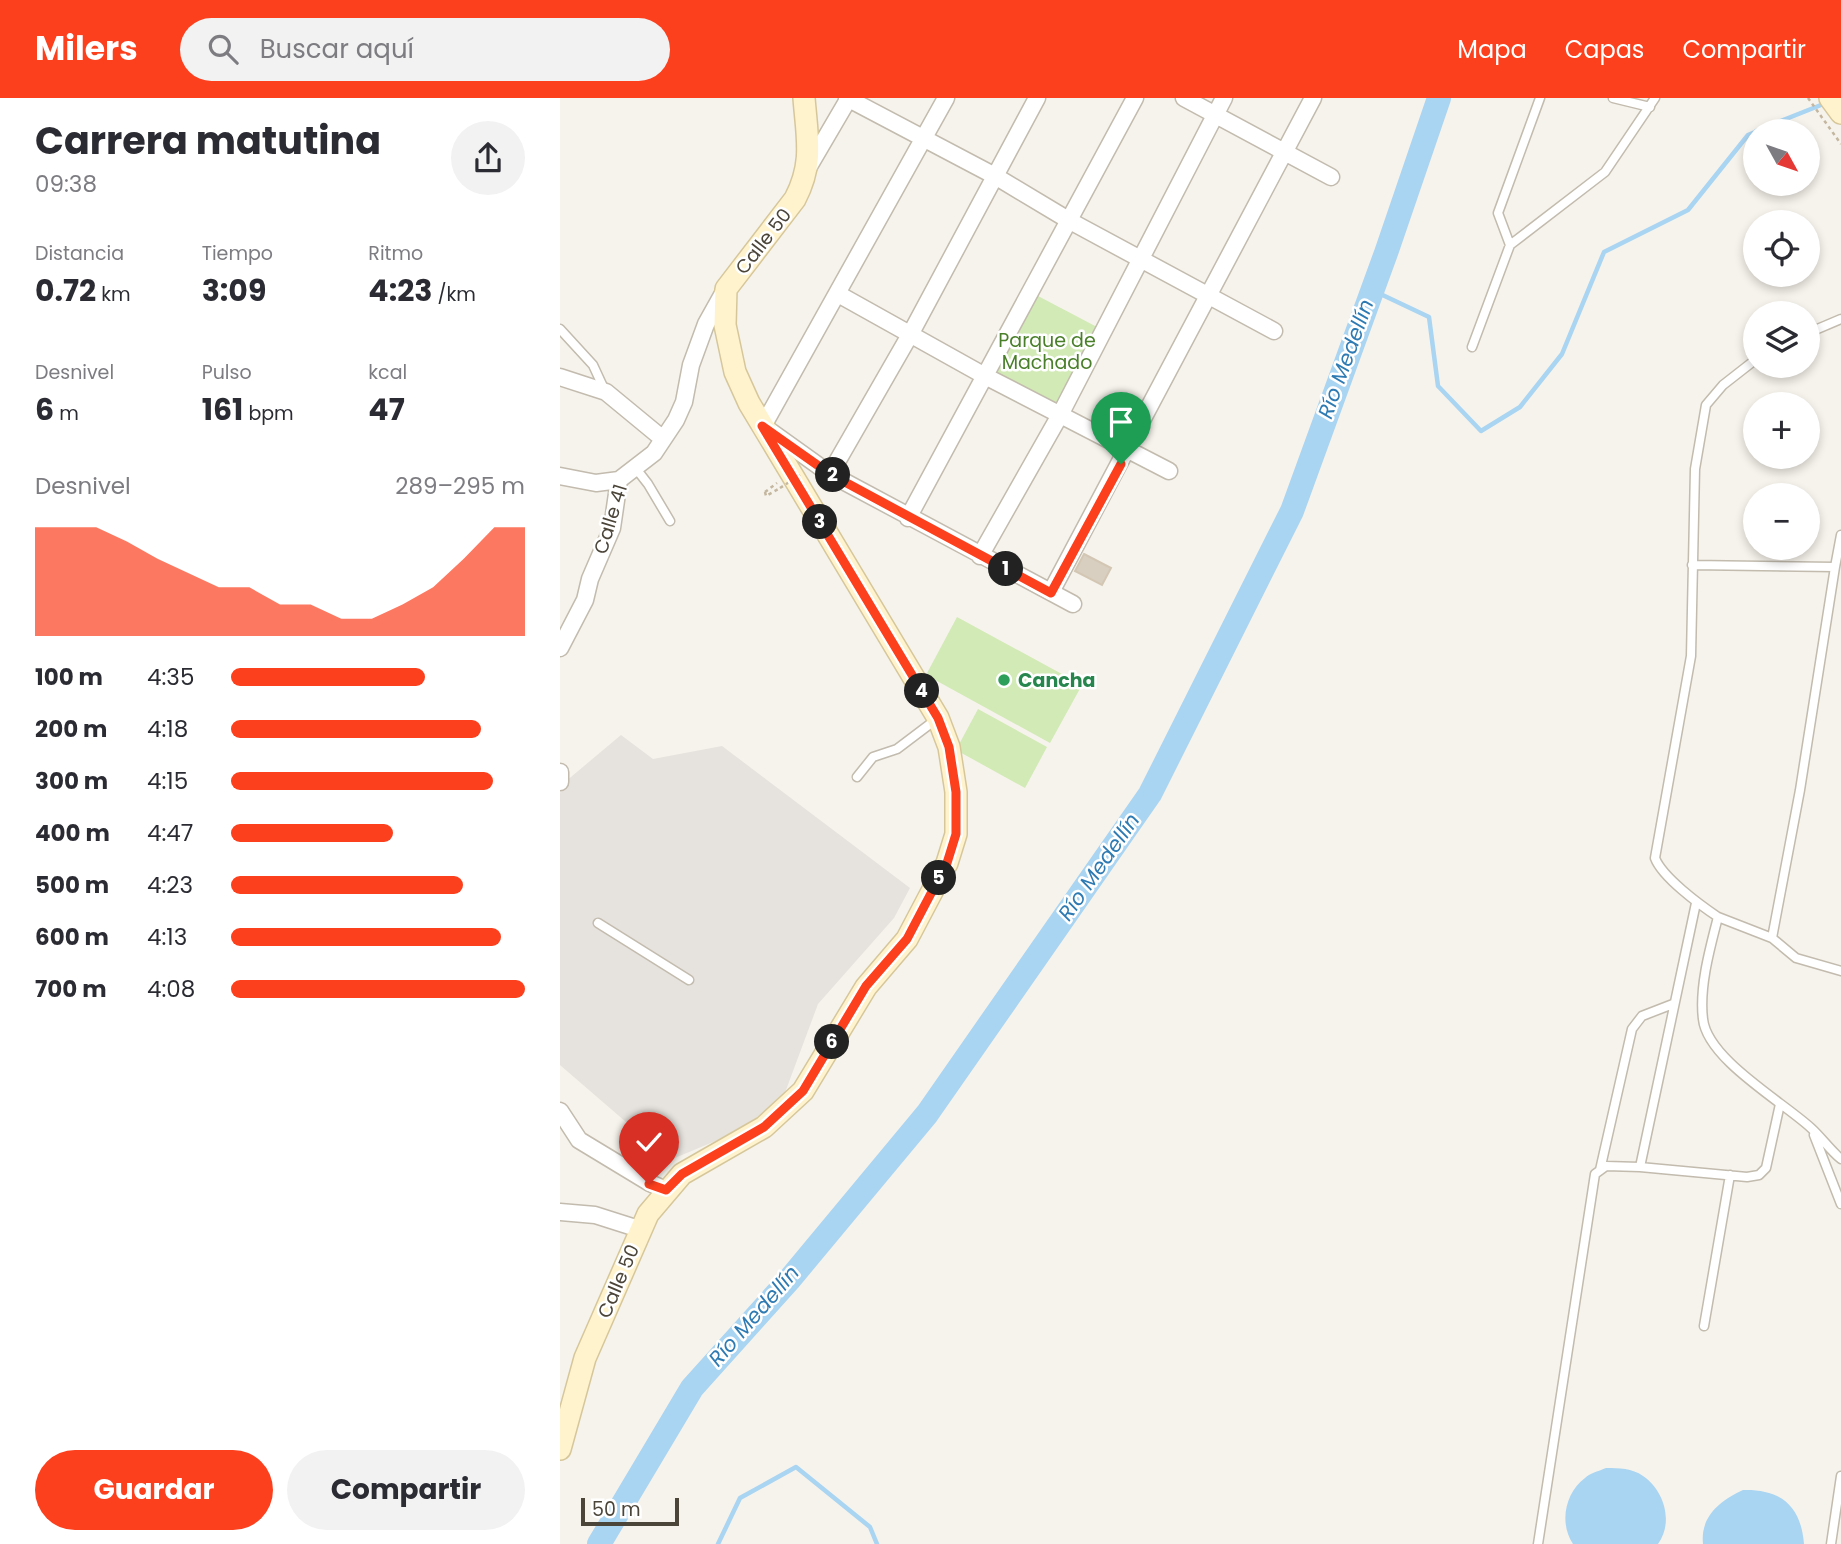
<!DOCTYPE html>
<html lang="es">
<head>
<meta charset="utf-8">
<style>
  :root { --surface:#fff; --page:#f2f2f3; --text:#2b2b33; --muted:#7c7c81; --accent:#fc3f1d }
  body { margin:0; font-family:Poppins,sans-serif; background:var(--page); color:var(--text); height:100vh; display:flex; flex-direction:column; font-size:26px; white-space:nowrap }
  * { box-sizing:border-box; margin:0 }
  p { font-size:23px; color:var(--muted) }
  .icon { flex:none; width:38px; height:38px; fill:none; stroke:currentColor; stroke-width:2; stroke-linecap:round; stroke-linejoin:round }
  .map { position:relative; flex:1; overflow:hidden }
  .details { display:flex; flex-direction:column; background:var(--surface); width:560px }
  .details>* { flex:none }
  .needle { width:46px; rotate:130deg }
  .controls { position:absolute; left:1183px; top:21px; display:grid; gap:14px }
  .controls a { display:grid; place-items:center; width:77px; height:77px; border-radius:50%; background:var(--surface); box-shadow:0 4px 10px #0003; font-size:35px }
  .scale { position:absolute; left:21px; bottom:18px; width:98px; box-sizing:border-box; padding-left:7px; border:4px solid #4b4439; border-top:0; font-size:19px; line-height:24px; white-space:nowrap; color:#4b4439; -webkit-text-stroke:5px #fff; paint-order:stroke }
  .pin { position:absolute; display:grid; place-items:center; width:60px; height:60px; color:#fff; margin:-72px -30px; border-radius:50% 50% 50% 0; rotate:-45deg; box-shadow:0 0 7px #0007 }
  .pin .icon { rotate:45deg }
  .km { position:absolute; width:35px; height:35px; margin:-18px; border-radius:50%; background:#222; color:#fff; font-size:19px; line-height:35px; text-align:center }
  .round { display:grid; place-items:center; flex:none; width:74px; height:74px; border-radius:37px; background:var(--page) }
  .headline { display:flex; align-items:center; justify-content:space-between; height:119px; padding:0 35px }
  h1 { font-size:38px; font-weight:700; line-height:52px }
  .stats { display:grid; grid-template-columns:repeat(3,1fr); gap:10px; height:119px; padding:7px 35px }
  .stats div { display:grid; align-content:center }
  .stats b { font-size:30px; font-weight:700 }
  .stats small { font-size:19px; font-weight:400 }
  .stats p { font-size:19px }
  .chart { height:196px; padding:14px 35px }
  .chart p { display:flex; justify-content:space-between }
  .chart svg { width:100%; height:126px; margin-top:7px; fill:var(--accent); opacity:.7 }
  .primary-button { display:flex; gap:14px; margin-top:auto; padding:14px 35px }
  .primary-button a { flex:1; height:80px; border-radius:42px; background:var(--accent); color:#fff; font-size:28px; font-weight:700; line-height:80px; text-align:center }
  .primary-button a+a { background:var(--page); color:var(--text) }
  ul { padding:0 35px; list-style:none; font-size:23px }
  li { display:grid; grid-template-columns:112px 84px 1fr; align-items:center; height:52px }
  li i { height:18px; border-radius:9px; background:var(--accent) }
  header { display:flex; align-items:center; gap:42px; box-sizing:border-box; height:98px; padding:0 35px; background:var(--accent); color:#fff }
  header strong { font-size:33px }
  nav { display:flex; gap:38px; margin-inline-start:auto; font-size:24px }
  .search { width:490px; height:63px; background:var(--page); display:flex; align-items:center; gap:18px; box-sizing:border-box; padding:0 24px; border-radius:38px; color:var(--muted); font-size:26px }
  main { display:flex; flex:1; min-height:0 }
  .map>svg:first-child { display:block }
  .industrial { fill:#e6e2dd }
  .green { fill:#d2eab5 }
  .water { fill:#a9d4f2 }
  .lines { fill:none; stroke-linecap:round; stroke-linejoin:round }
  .stream { stroke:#a9d4f2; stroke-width:4.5 }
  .river { stroke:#a9d4f2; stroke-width:24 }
  .building { fill:#d8cfc1; stroke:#d3c7b4; stroke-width:2 }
  .lane-casing { stroke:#c2bbae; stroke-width:11 }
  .street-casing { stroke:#c2bbae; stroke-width:19 }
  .secondary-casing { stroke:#d6c79b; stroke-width:24 }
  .path { stroke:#c4b79f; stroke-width:2.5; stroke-dasharray:3.5 3.5; stroke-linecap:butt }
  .lane { stroke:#fff; stroke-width:8 }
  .street { stroke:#fff; stroke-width:16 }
  .secondary { stroke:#fff3cd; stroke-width:21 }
  .path-bridge { stroke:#c4b79f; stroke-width:2.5; stroke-dasharray:3.5 3.5; stroke-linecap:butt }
  .route-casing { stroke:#fff; stroke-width:14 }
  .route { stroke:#fc3f1d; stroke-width:9 }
  .leisure-dot { fill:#2e9e5b; stroke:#fff; stroke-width:2.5 }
  .labels { text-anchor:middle; stroke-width:5; stroke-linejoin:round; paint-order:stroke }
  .street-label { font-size:19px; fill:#4b4439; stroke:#fff }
  .park-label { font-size:19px; fill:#4a7f2a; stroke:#fff }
  .leisure-label { font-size:19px; font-weight:bold; fill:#27864d; stroke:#fff; text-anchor:start }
  .water-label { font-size:21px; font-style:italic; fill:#2e7ab2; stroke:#fff }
</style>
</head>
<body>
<header>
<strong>Milers</strong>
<div class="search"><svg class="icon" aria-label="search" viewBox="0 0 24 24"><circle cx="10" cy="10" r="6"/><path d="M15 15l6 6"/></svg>Buscar aquí</div>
<nav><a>Mapa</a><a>Capas</a><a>Compartir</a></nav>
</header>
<main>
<section class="details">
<div class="headline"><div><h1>Carrera matutina</h1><p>09:38</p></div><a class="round"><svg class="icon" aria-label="share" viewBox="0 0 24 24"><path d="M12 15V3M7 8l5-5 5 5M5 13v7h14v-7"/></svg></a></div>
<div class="stats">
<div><p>Distancia</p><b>0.72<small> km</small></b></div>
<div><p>Tiempo</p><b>3:09</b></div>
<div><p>Ritmo</p><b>4:23<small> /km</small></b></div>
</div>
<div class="stats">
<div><p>Desnivel</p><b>6<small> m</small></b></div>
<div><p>Pulso</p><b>161<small> bpm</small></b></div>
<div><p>kcal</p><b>47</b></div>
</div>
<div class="chart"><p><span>Desnivel</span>289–295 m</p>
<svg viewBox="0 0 160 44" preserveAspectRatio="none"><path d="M0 44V6L10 6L20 6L30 11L40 17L50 22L60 27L70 27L80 33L90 33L100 38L110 38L120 33L130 27L140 17L150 6L160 6V44z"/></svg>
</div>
<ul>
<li><b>100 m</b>4:35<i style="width:66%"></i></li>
<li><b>200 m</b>4:18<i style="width:85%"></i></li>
<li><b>300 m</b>4:15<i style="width:89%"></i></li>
<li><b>400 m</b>4:47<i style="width:55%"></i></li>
<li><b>500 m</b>4:23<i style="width:79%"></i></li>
<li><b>600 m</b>4:13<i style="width:92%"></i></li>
<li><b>700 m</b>4:08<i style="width:100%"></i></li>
</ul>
<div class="primary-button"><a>Guardar</a><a>Compartir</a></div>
</section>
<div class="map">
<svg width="1281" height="1446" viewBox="0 0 1281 1446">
  <rect width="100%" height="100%" fill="#f6f3ec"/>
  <path class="industrial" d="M61 637 93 661 162 648 350 790 334 820 258 906 223 1000 177 1034 110 1062 0 967V695L5 684Z"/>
  <path class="green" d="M478 198 537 229 496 309 436 274Z
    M397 519 522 587 490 645 366 577Z
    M418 611 487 649 465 690 396 652Z"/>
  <path class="water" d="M1046 1370C1059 1370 1072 1370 1083 1378 1104 1392 1114 1424 1098 1446H1013C999 1425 1005 1395 1025 1380 1030 1375 1039 1373 1046 1370Z
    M1183 1392C1221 1391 1241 1408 1244 1446H1143C1140 1418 1161 1402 1183 1392Z"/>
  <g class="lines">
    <path class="stream" d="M1196 33 1266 5
      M812 192 869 219 878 288 921 333 960 309 1002 256 1044 154 1128 112 1188 37 1195 34
      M158 1446 180 1400 236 1369 310 1429 317 1446"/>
    <path class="river" d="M39 1446 132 1290 229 1182 367 1016 590 696 732 413 826 155 879 0"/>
  </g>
  <path class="building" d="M524 456 551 470 542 487 515 473Z"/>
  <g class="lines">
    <g class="lane-casing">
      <path id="lane" d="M1053 0 1090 9
        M950 147 938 115 980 0
        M0 231 33 267 45 293
        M1248 235 1281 221
        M912 249 950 147 1045 74 1095 0
        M74 368 88 386 110 423
        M1132 467 1275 469 1281 437
        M297 679 313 659 337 651 378 620
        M1158 819C1140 807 1102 779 1095 760L1131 558 1135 371 1146 307 1163 287 1195 262
        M38 825 129 882
        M1212 840 1240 692 1275 469
        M1281 873 1236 860 1212 840 1158 819C1150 850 1139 889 1143 921 1147 961 1223 1004 1251 1030 1262 1040 1270 1052 1281 1061
        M1254 1037 1281 1106
        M1080 1069 1187 1079 1199 1077 1206 1070 1220 1006
        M1040 1072 1072 931 1082 918 1113 906
        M1144 1228 1170 1077
        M978 1446 1035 1076 1046 1068 1080 1069 1136 805
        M1271 1446 1281 1378"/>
    </g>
    <g class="street-casing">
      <path id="street" d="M287 0 435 78 510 123 714 233
        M386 0 203 328 270 376 513 506
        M624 0 771 79
        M248 70 289 0
        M278 196 425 278 609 373
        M0 279 46 294 103 341
        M270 376 351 235 477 0
        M0 378 36 385 59 382
        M348 420 575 0
        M420 458 500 317 664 0
        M491 494 753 0
        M0 550 25 502 30 481 52 430 59 382 94 355 116 322 124 304 131 267 146 226 165 192
        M0 674V684
        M0 1013 19 1042 90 1085 106 1092
        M0 1114 35 1117 79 1131"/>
    </g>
    <g class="secondary-casing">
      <path id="secondary" d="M1270 0 1281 15
        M0 1351 25 1260 88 1116 122 1076 204 1029 243 993 306 889 347 841 387 765 396 736V694L389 649 378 620 189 305 175 274 165 227 166 191 235 101C254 65 247 39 244 0"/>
    </g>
    <path class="path" d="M1248 0 1281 46
      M205 394 217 385
      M205 394 206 398 220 390"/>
    <use href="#lane" class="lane"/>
    <use href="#street" class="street"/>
    <use href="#secondary" class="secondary"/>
    <path class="path-bridge" d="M220 390 240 377"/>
  </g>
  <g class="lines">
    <g class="route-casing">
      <path id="route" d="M89 1086 106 1092 122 1076 204 1029 243 993 306 888 347 841 387 765 396 736V694L389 649 378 620 202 328 270 376 491 495 561 366"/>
    </g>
    <use href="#route" class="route"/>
  </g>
  <circle class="leisure-dot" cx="444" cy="582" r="7"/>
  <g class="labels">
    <g class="street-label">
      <text transform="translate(203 143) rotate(-52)" y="7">Calle 50</text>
      <text transform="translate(50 421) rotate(-73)" y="7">Calle 41</text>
      <text transform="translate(58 1183) rotate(-67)" y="7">Calle 50</text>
    </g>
    <g class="park-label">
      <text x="487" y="249">Parque de<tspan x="487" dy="22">Machado</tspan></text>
    </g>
    <g class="leisure-label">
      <text x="458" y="589">Cancha</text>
    </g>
    <g class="water-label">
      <text transform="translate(786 261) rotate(-70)" y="7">Río Medellín</text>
      <text transform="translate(539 769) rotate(-55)" y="7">Río Medellín</text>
      <text transform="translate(194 1218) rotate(-49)" y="7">Río Medellín</text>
    </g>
  </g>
</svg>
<div class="controls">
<a><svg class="needle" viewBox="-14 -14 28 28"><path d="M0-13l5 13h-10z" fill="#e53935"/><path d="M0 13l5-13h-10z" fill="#7c7c81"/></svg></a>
<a><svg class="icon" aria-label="locate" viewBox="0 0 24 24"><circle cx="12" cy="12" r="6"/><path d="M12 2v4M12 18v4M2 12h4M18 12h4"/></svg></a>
<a><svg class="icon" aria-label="layers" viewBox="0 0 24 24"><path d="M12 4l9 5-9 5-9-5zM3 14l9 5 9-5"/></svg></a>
<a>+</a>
<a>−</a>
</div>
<div class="scale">50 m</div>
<div class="pin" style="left:561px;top:366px;background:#1e9e55"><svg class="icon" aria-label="arrive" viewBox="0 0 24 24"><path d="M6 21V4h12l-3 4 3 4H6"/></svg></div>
<div class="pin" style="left:89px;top:1086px;background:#d93025"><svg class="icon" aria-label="check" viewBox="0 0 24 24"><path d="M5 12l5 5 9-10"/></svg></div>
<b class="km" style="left:446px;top:471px">1</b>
<b class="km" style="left:273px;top:377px">2</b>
<b class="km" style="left:260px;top:424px">3</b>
<b class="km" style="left:362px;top:593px">4</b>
<b class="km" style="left:379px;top:780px">5</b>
<b class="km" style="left:272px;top:944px">6</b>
</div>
</main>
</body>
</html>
